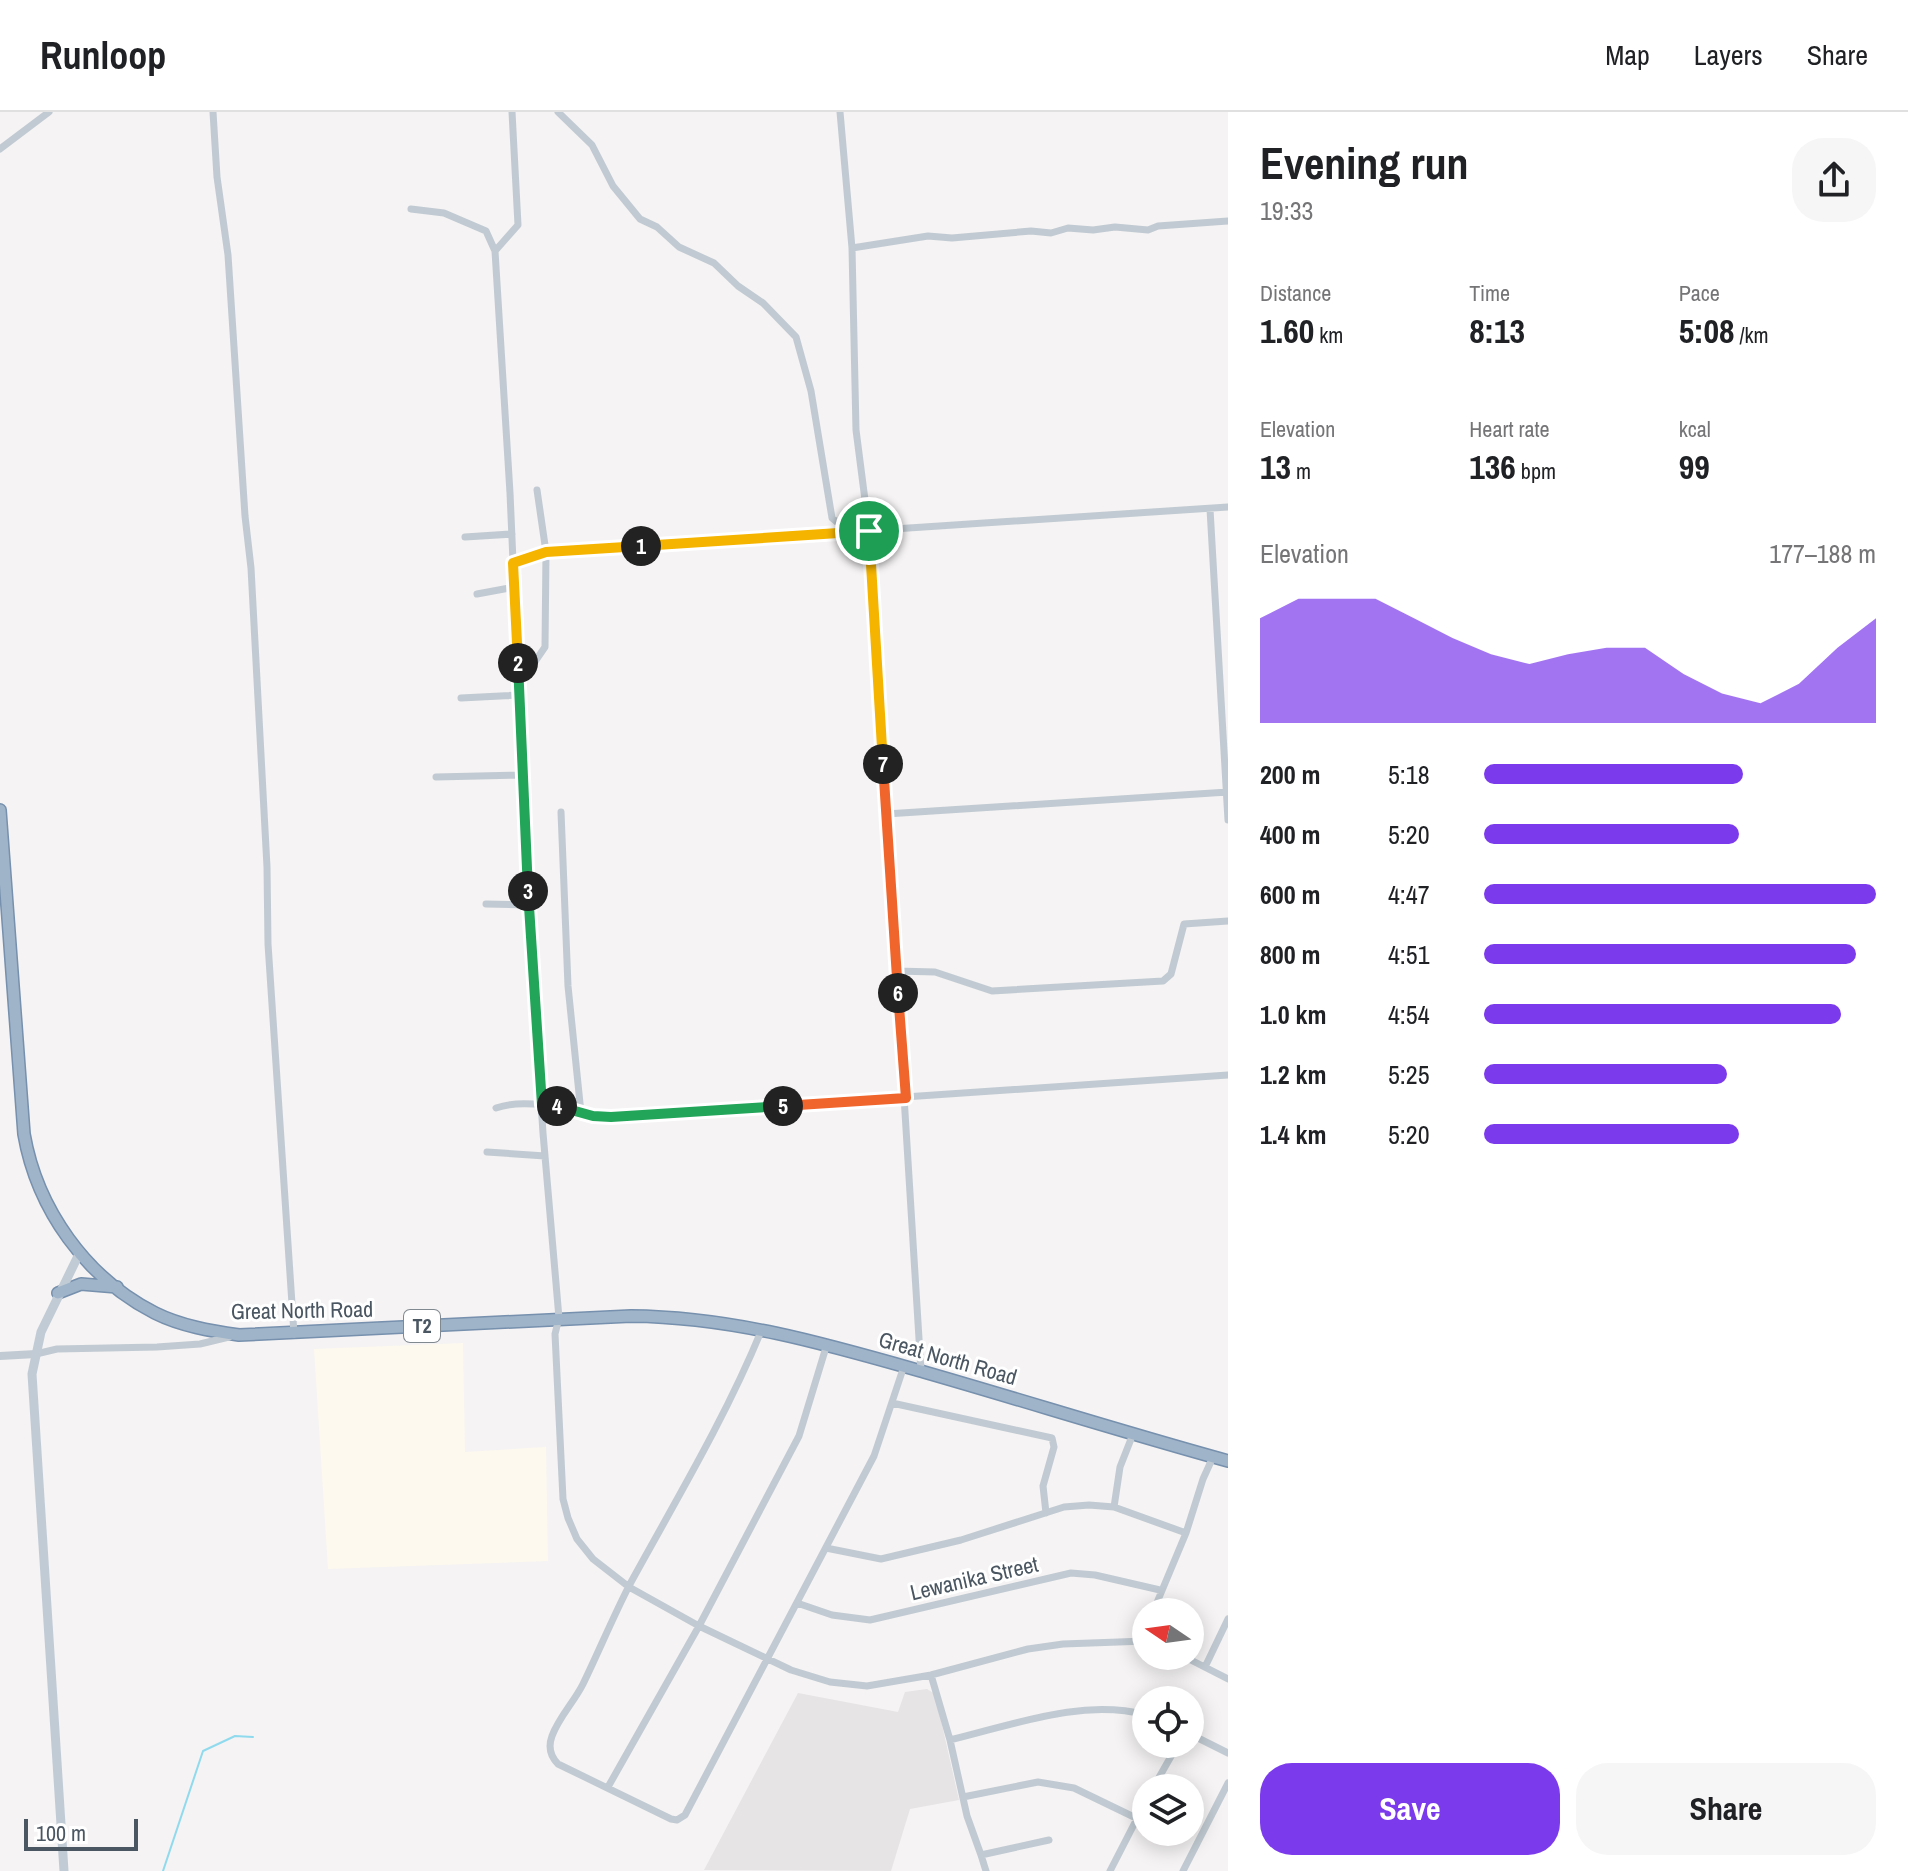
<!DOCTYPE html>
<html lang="en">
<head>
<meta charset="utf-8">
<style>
  :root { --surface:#fff; --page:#f6f6f6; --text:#202124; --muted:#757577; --line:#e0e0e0; --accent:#7c3aed }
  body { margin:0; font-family:"Archivo Narrow",sans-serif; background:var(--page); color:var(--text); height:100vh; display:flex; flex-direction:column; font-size:30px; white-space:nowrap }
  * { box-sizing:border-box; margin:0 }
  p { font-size:26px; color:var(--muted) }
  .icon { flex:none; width:44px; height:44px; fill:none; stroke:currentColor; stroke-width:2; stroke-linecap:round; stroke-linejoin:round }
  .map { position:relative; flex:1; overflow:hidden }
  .side { display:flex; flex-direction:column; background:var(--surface); width:680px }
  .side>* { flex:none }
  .needle { width:52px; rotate:283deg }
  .buttons { position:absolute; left:1132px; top:1486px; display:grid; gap:16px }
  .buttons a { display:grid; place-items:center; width:72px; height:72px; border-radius:50%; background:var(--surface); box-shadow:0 4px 20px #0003; font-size:40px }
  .scale { position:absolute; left:24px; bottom:20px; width:114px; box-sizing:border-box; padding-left:8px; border:4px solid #4a5661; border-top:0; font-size:22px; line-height:28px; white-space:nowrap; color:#4a5661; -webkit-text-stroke:6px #fff; paint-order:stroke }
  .pin { position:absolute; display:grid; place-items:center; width:68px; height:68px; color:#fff; margin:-34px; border:4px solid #fff; border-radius:50%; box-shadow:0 2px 8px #0007 }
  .km { position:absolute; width:40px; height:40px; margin:-20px; border-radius:50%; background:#222; color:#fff; font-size:22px; line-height:40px; text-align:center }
  .round { display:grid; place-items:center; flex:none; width:84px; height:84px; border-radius:32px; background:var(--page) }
  .overview { display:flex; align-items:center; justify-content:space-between; height:136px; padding:0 32px }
  h1 { font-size:44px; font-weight:700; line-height:60px }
  .figures { display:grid; grid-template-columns:repeat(3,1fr); gap:12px; height:136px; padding:8px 32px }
  .figures div { display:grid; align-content:center }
  .figures b { font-size:34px; font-weight:700 }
  .figures small { font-size:22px; font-weight:400 }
  .figures p { font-size:22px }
  .chart { height:224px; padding:16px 32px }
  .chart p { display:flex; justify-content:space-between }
  .chart svg { width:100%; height:144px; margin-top:8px; fill:var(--accent); opacity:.7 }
  .cta { display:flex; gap:16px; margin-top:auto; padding:16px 32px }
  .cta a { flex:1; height:92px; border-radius:32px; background:var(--accent); color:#fff; font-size:32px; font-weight:700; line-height:92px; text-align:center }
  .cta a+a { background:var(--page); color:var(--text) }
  ul { padding:0 32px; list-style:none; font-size:26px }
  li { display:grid; grid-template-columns:128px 96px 1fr; align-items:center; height:60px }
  li i { height:20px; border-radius:10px; background:var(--accent) }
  header { display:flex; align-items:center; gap:48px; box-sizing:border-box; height:112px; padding:0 40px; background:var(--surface); border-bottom:2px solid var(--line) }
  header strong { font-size:38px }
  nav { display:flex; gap:44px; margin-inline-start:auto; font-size:28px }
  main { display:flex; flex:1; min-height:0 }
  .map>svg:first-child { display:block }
  .commercial { fill:#fdf9ef }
  .education { fill:#e6e4e5 }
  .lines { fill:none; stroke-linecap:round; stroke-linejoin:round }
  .stream { stroke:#90daee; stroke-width:2 }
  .trunk-casing { stroke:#7690ad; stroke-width:14 }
  .minor { stroke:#c1cad2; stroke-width:7 }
  .tertiary { stroke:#c1cad2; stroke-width:8 }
  .secondary { stroke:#c1cbd6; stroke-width:9 }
  .trunk { stroke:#9fb4c9; stroke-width:11 }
  .split-1-casing { stroke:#fff; stroke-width:16 }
  .split-2-casing { stroke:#fff; stroke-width:16 }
  .split-3-casing { stroke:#fff; stroke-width:16 }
  .split-4-casing { stroke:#fff; stroke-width:16 }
  .split-5-casing { stroke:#fff; stroke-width:16 }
  .split-6-casing { stroke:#fff; stroke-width:16 }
  .split-7-casing { stroke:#fff; stroke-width:16 }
  .split-8-casing { stroke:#fff; stroke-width:16 }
  .split-1 { stroke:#f5b400; stroke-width:10 }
  .split-2 { stroke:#f5b400; stroke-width:10 }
  .split-3 { stroke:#22a559; stroke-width:10 }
  .split-4 { stroke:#22a559; stroke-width:10 }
  .split-5 { stroke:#22a559; stroke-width:10 }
  .split-6 { stroke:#f0652b; stroke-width:10 }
  .split-7 { stroke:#f0652b; stroke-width:10 }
  .split-8 { stroke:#f5b400; stroke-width:10 }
  .labels { text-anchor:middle; stroke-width:6; stroke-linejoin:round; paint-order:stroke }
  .shield { fill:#fff; stroke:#808990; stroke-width:2 }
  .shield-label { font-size:20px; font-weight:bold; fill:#4a5661 }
  .street-label { font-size:22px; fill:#4a5661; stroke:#fff }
</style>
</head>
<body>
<header>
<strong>Runloop</strong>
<nav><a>Map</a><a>Layers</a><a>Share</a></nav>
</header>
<main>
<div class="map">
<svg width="1228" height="1759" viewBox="0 0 1228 1759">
  <rect width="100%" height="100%" fill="#f5f3f3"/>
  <path class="commercial" d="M463 1231 465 1340 546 1335 548 1449 328 1457 314 1237Z"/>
  <path class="education" d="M927 1577 935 1582 959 1688 910 1697 891 1759 704 1758 798 1581 898 1600 905 1580Z"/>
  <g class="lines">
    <path class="stream" d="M163 1759 203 1639 235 1624 253 1625"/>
    <g class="trunk-casing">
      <path id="trunk" d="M0 698 24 1022C37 1097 86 1166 155 1201 181 1214 211 1219 239 1223L631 1204C733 1205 826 1232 924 1260 1025 1289 1126 1321 1228 1349
        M58 1181 81 1172 117 1175"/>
    </g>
    <path class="minor" d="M213 0 217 65 228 143 245 404 251 456 267 755 268 832 294 1222
      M558 0 592 33 613 74 640 107 657 115 679 135 714 151 738 174 763 191 796 225 811 279 832 406 849 420
      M840 0 852 136 856 318 869 419 921 1259
      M0 37 49 0
      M411 97 444 101 486 119 495 139 510 381 528 793 543 1021 559 1206 555 1222 563 1387 568 1406 577 1427 593 1447 629 1475 699 1514 791 1558 830 1570 867 1574 931 1563 1028 1537 1063 1532 1146 1529
      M852 136 928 124 952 126 1031 119 1051 121 1068 116 1093 118 1115 115 1148 118 1158 114 1228 109
      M495 139 518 113 512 0
      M1210 397 1228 708
      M465 425 512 422
      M513 451 546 440 1228 395
      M477 482 515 475
      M518 560 534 551 545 535 546 440 537 378
      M461 586 519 583
      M436 665 522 663
      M561 700 568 874 581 1001
      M886 702 1228 680
      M486 792 528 793
      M896 859 935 860 992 879 1163 869 1171 862 1184 812 1228 809
      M496 996C535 983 573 1003 611 1005L1228 963
      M487 1040 545 1044
      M762 1217C725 1307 676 1388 630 1472 613 1505 599 1539 583 1572 574 1590 559 1605 552 1624 548 1635 550 1644 558 1652L671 1707 677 1708 685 1703 874 1344 904 1254
      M36 1242 57 1237 157 1235 200 1232 229 1225
      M892 1291 1052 1326 1054 1335 1043 1374 1046 1401
      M1114 1395 1120 1355 1133 1322
      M1186 1421 1203 1367 1213 1345
      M826 1436 881 1447 961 1428 1064 1395 1089 1393 1114 1395 1186 1421 1153 1500
      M797 1491 832 1503 870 1508 1071 1461 1095 1463 1160 1478
      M1183 1544 1228 1567
      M1205 1555 1228 1507
      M931 1563 950 1628 967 1704 981 1743 1049 1728
      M1190 1622 1228 1641
      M950 1628C1013 1613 1082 1586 1146 1603
      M608 1675 699 1514 799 1324 827 1232
      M1153 1676 1178 1632
      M963 1685 1038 1670 1074 1676 1136 1706
      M981 1743 986 1759
      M1110 1759 1146 1689
      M1183 1759 1228 1671"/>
    <path class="tertiary" d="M0 1244 36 1242"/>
    <path class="secondary" d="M64 1759 32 1262 41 1220 80 1140"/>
    <use href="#trunk" class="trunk"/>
  </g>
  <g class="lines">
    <g class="split-1-casing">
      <path id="split-1" d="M641 434 869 419"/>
    </g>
    <g class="split-2-casing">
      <path id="split-2" d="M518 551 513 451 546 440 641 434"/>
    </g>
    <g class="split-3-casing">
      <path id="split-3" d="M518 551 528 779"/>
    </g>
    <g class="split-4-casing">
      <path id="split-4" d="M528 779 542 993 557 994"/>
    </g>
    <g class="split-5-casing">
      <path id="split-5" d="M557 994 593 1004 611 1005 783 994"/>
    </g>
    <g class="split-6-casing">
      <path id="split-6" d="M783 994 906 986 898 881"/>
    </g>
    <g class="split-7-casing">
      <path id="split-7" d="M883 652 898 881"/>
    </g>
    <g class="split-8-casing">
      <path id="split-8" d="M869 419 883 652"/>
    </g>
    <use href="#split-1" class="split-1"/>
    <use href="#split-2" class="split-2"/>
    <use href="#split-3" class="split-3"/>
    <use href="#split-4" class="split-4"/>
    <use href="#split-5" class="split-5"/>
    <use href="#split-6" class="split-6"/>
    <use href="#split-7" class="split-7"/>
    <use href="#split-8" class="split-8"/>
  </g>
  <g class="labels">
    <rect class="shield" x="404" y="1198" width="36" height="32" rx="6"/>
    <g class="shield-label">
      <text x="422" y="1221">T2</text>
    </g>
    <g class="street-label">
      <text transform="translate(302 1198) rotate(-1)" y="8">Great North Road</text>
      <text transform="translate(948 1246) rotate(16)" y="8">Great North Road</text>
      <text transform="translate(974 1466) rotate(-13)" y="8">Lewanika Street</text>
    </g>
  </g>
</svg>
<div class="buttons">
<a><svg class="needle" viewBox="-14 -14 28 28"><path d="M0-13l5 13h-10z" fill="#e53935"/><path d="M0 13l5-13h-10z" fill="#757577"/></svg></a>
<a><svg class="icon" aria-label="locate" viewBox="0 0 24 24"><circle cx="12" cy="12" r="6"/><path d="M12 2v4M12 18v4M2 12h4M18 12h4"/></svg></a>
<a><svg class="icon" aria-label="layers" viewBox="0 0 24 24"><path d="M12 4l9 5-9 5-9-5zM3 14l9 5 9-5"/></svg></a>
</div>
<div class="scale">100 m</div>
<div class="pin" style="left:869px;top:419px;background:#1e9e55"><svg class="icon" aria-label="arrive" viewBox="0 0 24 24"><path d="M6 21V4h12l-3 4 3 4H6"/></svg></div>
<b class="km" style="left:641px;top:434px">1</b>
<b class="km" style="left:518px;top:551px">2</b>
<b class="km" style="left:528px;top:779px">3</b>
<b class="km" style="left:557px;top:994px">4</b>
<b class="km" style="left:783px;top:994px">5</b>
<b class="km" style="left:898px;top:881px">6</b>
<b class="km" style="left:883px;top:652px">7</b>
</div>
<section class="side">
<div class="overview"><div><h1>Evening run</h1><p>19:33</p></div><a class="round"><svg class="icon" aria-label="share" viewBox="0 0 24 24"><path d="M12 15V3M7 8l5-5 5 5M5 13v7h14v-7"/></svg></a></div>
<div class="figures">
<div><p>Distance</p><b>1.60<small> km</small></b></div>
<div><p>Time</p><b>8:13</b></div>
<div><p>Pace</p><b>5:08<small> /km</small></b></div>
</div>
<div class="figures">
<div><p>Elevation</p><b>13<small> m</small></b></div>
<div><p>Heart rate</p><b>136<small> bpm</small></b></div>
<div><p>kcal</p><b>99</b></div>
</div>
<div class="chart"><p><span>Elevation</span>177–188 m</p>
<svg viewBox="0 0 160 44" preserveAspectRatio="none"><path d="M0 44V12L10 6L20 6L30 6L40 12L50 18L60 23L70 26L80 23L90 21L100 21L110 29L120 35L130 38L140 32L150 21L160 12V44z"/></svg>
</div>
<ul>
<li><b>200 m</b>5:18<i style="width:66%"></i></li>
<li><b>400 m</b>5:20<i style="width:65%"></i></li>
<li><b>600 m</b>4:47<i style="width:100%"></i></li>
<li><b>800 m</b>4:51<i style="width:95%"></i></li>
<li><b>1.0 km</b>4:54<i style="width:91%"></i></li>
<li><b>1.2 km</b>5:25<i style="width:62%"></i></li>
<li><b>1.4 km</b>5:20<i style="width:65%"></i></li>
</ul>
<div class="cta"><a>Save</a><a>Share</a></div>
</section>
</main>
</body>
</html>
